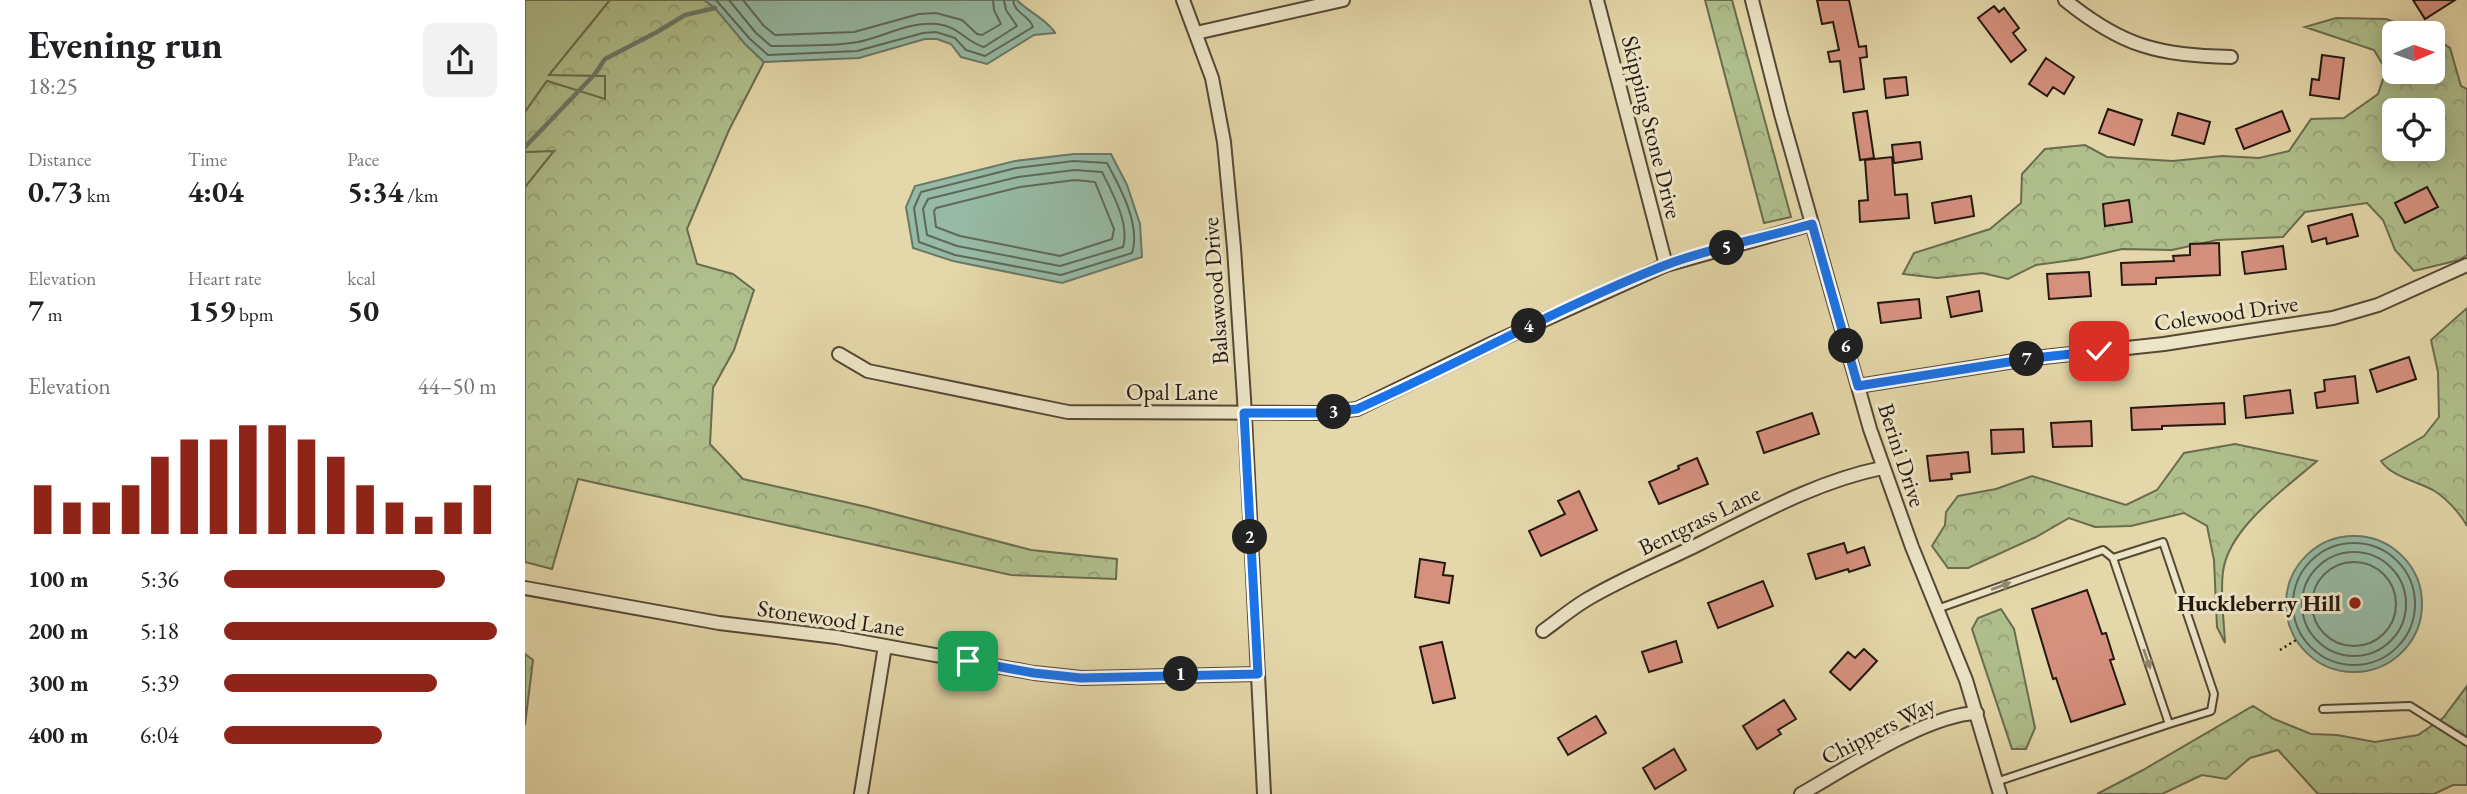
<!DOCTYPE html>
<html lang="en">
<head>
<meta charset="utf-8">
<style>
  :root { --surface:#fff; --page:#f2f2f2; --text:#202124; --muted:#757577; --accent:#8f2418 }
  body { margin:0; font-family:"EB Garamond",serif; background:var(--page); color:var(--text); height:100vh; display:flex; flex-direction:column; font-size:26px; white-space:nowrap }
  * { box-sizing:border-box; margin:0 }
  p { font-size:23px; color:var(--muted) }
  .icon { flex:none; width:38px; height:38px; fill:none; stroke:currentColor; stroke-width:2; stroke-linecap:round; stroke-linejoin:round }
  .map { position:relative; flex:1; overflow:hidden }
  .drawer { display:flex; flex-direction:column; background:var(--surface); width:525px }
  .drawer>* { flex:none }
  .needle { width:46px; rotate:88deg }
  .tools { position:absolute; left:1857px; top:21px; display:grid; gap:14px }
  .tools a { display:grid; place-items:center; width:63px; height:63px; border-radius:10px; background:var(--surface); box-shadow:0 4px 18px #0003; font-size:35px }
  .pin { position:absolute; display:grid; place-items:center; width:60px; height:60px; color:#fff; margin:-30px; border-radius:14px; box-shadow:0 4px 10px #0006 }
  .km { position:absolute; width:35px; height:35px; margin:-18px; border-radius:50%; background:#222; color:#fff; font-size:19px; line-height:35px; text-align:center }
  .round { display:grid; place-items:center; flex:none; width:74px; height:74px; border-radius:10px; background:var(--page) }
  .head { display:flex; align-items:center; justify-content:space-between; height:119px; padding:0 28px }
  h1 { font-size:38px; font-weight:700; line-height:52px }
  .stats { display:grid; grid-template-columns:repeat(3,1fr); gap:10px; height:119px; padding:7px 28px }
  .stats div { display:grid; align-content:center }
  .stats b { font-size:30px; font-weight:700 }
  .stats small { font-size:19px; font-weight:400 }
  .stats p { font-size:19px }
  .chart { height:196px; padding:14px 28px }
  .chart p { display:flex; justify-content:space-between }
  .chart svg { width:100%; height:126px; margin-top:7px; stroke:var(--accent); stroke-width:6 }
  ul { padding:0 28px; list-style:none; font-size:23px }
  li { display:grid; grid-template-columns:112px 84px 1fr; align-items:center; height:52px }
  li i { height:18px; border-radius:9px; background:var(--accent) }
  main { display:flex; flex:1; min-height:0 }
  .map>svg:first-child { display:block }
  .grass { fill:#afbf8c; stroke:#6a6c4e; stroke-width:2 }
  .forest { fill:url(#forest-crowns); stroke:#6a6c4e; stroke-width:2; fill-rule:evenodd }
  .water { fill:#96baa5; stroke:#697969; stroke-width:2 }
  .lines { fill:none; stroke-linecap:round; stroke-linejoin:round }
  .shore { stroke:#5e695a; stroke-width:2 }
  .stream { stroke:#697969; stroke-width:4.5 }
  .building { fill:#d5907e; stroke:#25180f; stroke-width:2 }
  .service-casing { stroke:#554836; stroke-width:10 }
  .minor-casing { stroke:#554836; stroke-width:16 }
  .path { stroke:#25180f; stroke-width:2.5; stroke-dasharray:2 3.5; stroke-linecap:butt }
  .service { stroke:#ede5c7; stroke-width:6 }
  .minor { stroke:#ede5c7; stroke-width:12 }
  .oneway { fill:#938974 }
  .route-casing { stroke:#fff; stroke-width:14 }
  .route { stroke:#1a73e8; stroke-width:9 }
  .poi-dot { fill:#8f2418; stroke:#ede5c7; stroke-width:2.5 }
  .labels { text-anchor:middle; stroke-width:6; stroke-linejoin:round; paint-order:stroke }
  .street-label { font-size:23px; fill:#25180f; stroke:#ede5c7 }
  .poi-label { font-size:23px; font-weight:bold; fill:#25180f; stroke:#ede5c7; text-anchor:end }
</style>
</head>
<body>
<main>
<section class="drawer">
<div class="head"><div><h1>Evening run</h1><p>18:25</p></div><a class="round"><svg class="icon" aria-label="share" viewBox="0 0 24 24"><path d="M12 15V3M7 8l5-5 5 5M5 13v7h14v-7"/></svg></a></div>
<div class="stats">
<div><p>Distance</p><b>0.73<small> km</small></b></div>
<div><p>Time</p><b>4:04</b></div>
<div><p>Pace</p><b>5:34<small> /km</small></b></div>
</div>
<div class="stats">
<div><p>Elevation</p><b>7<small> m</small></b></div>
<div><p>Heart rate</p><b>159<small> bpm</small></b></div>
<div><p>kcal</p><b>50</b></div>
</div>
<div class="chart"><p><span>Elevation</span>44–50 m</p>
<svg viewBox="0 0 160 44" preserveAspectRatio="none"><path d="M5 44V27M15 44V33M25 44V33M35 44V27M45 44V17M55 44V11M65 44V11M75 44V6M85 44V6M95 44V11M105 44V17M115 44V27M125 44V33M135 44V38M145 44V33M155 44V27"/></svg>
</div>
<ul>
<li><b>100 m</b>5:36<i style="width:81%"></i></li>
<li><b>200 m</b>5:18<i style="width:100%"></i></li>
<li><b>300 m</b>5:39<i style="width:78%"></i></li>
<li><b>400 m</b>6:04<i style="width:58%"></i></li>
</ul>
</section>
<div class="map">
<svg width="1942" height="794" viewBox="0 0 1942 794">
  <defs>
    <pattern id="forest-crowns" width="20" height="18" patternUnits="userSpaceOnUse" patternTransform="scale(1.75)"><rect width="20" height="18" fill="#afbf8c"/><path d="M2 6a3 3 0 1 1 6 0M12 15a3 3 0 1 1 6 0" fill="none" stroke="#96a378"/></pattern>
  </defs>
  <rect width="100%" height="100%" fill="#e4d7a9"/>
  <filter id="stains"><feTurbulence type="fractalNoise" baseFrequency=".00286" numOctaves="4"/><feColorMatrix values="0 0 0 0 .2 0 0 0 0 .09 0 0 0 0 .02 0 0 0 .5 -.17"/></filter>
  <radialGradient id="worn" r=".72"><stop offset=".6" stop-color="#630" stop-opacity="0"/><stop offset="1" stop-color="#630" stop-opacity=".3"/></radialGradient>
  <path class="grass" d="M0 0H85L25 74 80 76V100L22 81 0 112Z
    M30 150 0 187V152Z"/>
  <path class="forest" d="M85 0H179C201 15 218 43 239 62L204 130 162 229 172 264 208 274 229 290 209 350 188 388 185 444 218 479 342 507 506 550 592 559 591 579 486 575 53 479 27 569 0 562V187L29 151 0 152V112L22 81 80 99V76L24 75Z
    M1180 0H1207L1266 217 1239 223Z
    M1811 18 1861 19 1901 33H1869V72H1908V37L1925 48 1936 86 1942 89V255L1934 260 1889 271 1870 250 1858 220 1842 203 1780 212 1758 237 1692 240 1647 250 1597 249 1555 259 1511 265 1483 279 1457 273 1412 278 1378 274 1389 253 1465 229 1496 203 1497 174 1520 149 1560 145 1582 157 1648 161 1697 156 1734 158 1764 151 1786 119 1819 118 1853 94 1861 70 1849 50 1780 27ZM1869 110H1908V149H1869Z
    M1942 308V526C1935 513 1921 498 1908 490 1891 481 1867 477 1856 461L1899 436 1914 417 1913 372 1906 340Z
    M1710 444 1792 461C1761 488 1703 528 1698 572 1695 594 1699 620 1700 643L1692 627 1689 560 1682 526 1659 513 1606 526 1570 527 1544 518 1511 537 1443 568H1423L1407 546 1420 525 1421 512 1433 496 1471 489 1507 476 1601 505 1632 490 1659 453Z
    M1476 609 1489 629 1510 728 1501 749H1487L1447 629 1453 618Z
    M0 654 8 660 0 725Z
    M1942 686V785H1928L1909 794H1793L1753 750 1725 758 1701 779 1677 775 1637 794H1572L1618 770 1728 706 1749 719 1786 734 1812 735 1850 742 1893 735 1918 718Z"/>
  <path class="water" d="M179 0H492C502 11 524 21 530 33L509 35 462 64 436 57 426 44 412 39H400L334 58 239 62 220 44 190 8Z
    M549 154H586L602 185 615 224 617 257 537 283 428 261 388 248 381 207 390 186 490 161Z
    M1761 604a68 68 0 1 1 136 0a68 68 0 1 1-136 0Z"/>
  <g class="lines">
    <path class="shore" d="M191 0 225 39 243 55 332 51 398 33 411 32 430 38 441 50 460 56 508 27C505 16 489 13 488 0
      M204 0 231 33 246 46C274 45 305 47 333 42 358 37 385 21 412 24 433 26 441 42 459 47L492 26 481 10 479 0
      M218 0 239 26 250 35 329 32 394 14 411 13 437 20 452 34 457 35 476 24 469 10 468 0
      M549 161 582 163C595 187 616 225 607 253L536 275 430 255 394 242 389 208 396 192 491 168Z
      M550 170 577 172C587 192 605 224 598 247L535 266 432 246 402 235 398 209 403 199 493 177Z
      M550 180 570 182 589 229 587 239 535 256 435 236 411 227 409 211 411 208 495 187Z
      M1768 604a61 61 0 1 1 122 0a61 61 0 1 1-122 0Z
      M1777 604a52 52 0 1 1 104 0a52 52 0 1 1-104 0Z
      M1787 604a42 42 0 1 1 84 0a42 42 0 1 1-84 0Z"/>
    <path class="stream" d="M0 147 69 75 80 59 132 32 160 15 190 8"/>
  </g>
  <path class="building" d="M1292 0H1324L1334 47 1341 46 1342 57 1335 58 1339 89 1319 92 1315 61 1305 62 1303 52 1314 50 1308 22 1297 24Z
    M1888 0H1930L1900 19Z
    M1469 6 1474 12 1479 8 1494 28 1488 33 1501 50 1486 62 1453 18Z
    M1797 55 1819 58 1814 99 1785 95 1787 79 1794 80Z
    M1521 58 1549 77 1539 94 1528 87 1522 96 1504 84Z
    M1381 77 1383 95 1361 98 1359 79Z
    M1583 109 1617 120 1609 145 1574 133Z
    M1342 111 1349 158 1335 160 1328 113Z
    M1757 111 1765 131 1719 149 1711 129Z
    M1653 113 1685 122 1679 144 1647 135Z
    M1395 142 1397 159 1369 163 1367 145Z
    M1367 157 1370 195 1382 194 1384 218 1335 222 1334 201 1343 200 1340 160Z
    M1902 187 1913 207 1880 223 1870 203Z
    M1446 196 1449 216 1410 223 1407 203Z
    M1604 200 1607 222 1580 226 1578 204Z
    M1827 214 1833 236 1802 244 1801 238 1787 242 1783 226Z
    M1694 243 1695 275 1631 278V284L1597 285 1596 263 1649 261 1648 256 1665 255V244Z
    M1758 246 1761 269 1720 274 1717 252Z
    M1564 272 1566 296 1524 299 1522 274Z
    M1454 291 1457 311 1426 317 1422 297Z
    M1394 299 1396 318 1356 323 1353 303Z
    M1884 357 1891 379 1852 392 1845 370Z
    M1830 376 1833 403 1792 408 1790 393 1800 391 1799 380Z
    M1765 390 1768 413 1721 418 1719 396Z
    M1699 403 1700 424 1637 426V429L1607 430 1606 408Z
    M1287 413 1294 434 1239 453 1232 432Z
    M1566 421 1567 446 1528 447 1526 423Z
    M1498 429 1499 452 1467 454 1466 430Z
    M1443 452 1445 472 1426 474 1427 479 1405 481 1402 456Z
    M1172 458 1183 484 1134 504 1124 482 1154 469 1153 466Z
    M1054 491 1072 530 1016 556 1004 531 1040 514 1033 501Z
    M1319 543 1322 553 1339 547 1345 565 1324 572 1323 569 1291 579 1283 554Z
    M895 559 920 563 918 575 928 576 924 603 890 597Z
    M1238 581 1248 606 1193 628 1183 603Z
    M1562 590 1577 634 1581 633 1589 659 1585 660 1600 704 1546 722 1531 678 1528 679 1507 609Z
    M1151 641 1157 662 1124 672 1117 652Z
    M917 642 930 698 908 703 895 647Z
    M1339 649 1352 661 1325 690 1305 672 1323 652 1330 658Z
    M1259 700 1271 719 1253 730 1256 734 1232 749 1218 726Z
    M1071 716 1081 733 1043 755 1033 738Z
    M1149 749 1161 770 1130 789 1118 768Z"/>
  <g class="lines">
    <g class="service-casing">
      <path id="service" d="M1588 558 1638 542 1689 694 1686 711 1644 724
        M1412 609 1578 550 1588 558 1644 724 1471 782
        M1798 709 1885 706 1942 742"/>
    </g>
    <g class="minor-casing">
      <path id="minor" d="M658 0 687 78 699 142 709 248 719 398 739 794
        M1072 0 1141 265
        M1227 0 1256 114 1345 429 1387 547 1441 680 1475 794
        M1540 0C1598 47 1633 55 1706 57
        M671 33 818 0
        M314 354 343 371 543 412 794 413 832 409 970 342 1141 265 1287 224
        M1333 386 1509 358 1639 344 1808 318 1853 305 1942 265
        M0 588 194 623 311 637 509 673 557 678 733 674
        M1018 631C1032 621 1046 609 1061 600 1098 578 1138 562 1176 543 1234 514 1293 481 1357 468
        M336 794 360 646
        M1276 794C1320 769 1403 714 1452 713"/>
    </g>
    <path class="path" d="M1755 650 1771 640"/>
    <use href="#service" class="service"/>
    <use href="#minor" class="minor"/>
  </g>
  <defs><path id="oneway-solid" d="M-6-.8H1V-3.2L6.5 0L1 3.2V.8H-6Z" transform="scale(1.75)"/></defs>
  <g class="oneway">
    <use href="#oneway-solid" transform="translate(1476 586) rotate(-20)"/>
    <use href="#oneway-solid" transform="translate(1622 659) rotate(71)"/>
  </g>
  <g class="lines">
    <g class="route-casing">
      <path id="route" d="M443 661 509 673 556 678 733 674 719 413H794L832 409C935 363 1033 308 1138 266 1184 248 1239 238 1287 224L1333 386 1509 358 1574 351"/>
    </g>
    <use href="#route" class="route"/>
  </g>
  <circle class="poi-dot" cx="1830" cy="603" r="7"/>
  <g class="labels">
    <g class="street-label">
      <text transform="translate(1127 127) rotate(76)" y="8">Skipping Stone Drive</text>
      <text transform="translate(690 291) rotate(-94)" y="8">Balsawood Drive</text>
      <text transform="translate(1701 313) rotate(-8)" y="8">Colewood Drive</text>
      <text x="647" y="400">Opal Lane</text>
      <text transform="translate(1377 455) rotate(72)" y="8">Berini Drive</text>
      <text transform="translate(1174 520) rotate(-26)" y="8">Bentgrass Lane</text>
      <text transform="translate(306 618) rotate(8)" y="8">Stonewood Lane</text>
      <text transform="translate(1353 730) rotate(-27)" y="8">Chippers Way</text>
    </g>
    <g class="poi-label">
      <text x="1816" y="611">Huckleberry Hill</text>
    </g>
  </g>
  <rect width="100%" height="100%" filter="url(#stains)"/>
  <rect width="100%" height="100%" fill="url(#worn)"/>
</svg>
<div class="tools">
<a><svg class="needle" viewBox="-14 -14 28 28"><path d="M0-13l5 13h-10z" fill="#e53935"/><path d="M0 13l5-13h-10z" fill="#757577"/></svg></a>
<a><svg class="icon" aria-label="locate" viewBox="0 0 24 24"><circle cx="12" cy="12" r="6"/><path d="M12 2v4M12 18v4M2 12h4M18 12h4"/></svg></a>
</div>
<div class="pin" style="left:443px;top:661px;background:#1e9e55"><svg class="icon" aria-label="arrive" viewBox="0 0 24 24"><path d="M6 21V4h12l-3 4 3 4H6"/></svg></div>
<div class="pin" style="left:1574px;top:351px;background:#d93025"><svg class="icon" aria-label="check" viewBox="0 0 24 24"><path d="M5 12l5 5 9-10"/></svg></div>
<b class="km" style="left:656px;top:674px">1</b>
<b class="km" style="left:725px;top:537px">2</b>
<b class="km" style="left:809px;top:412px">3</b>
<b class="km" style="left:1004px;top:326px">4</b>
<b class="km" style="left:1202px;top:248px">5</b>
<b class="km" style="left:1321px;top:346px">6</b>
<b class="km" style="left:1502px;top:359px">7</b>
</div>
</main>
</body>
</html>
